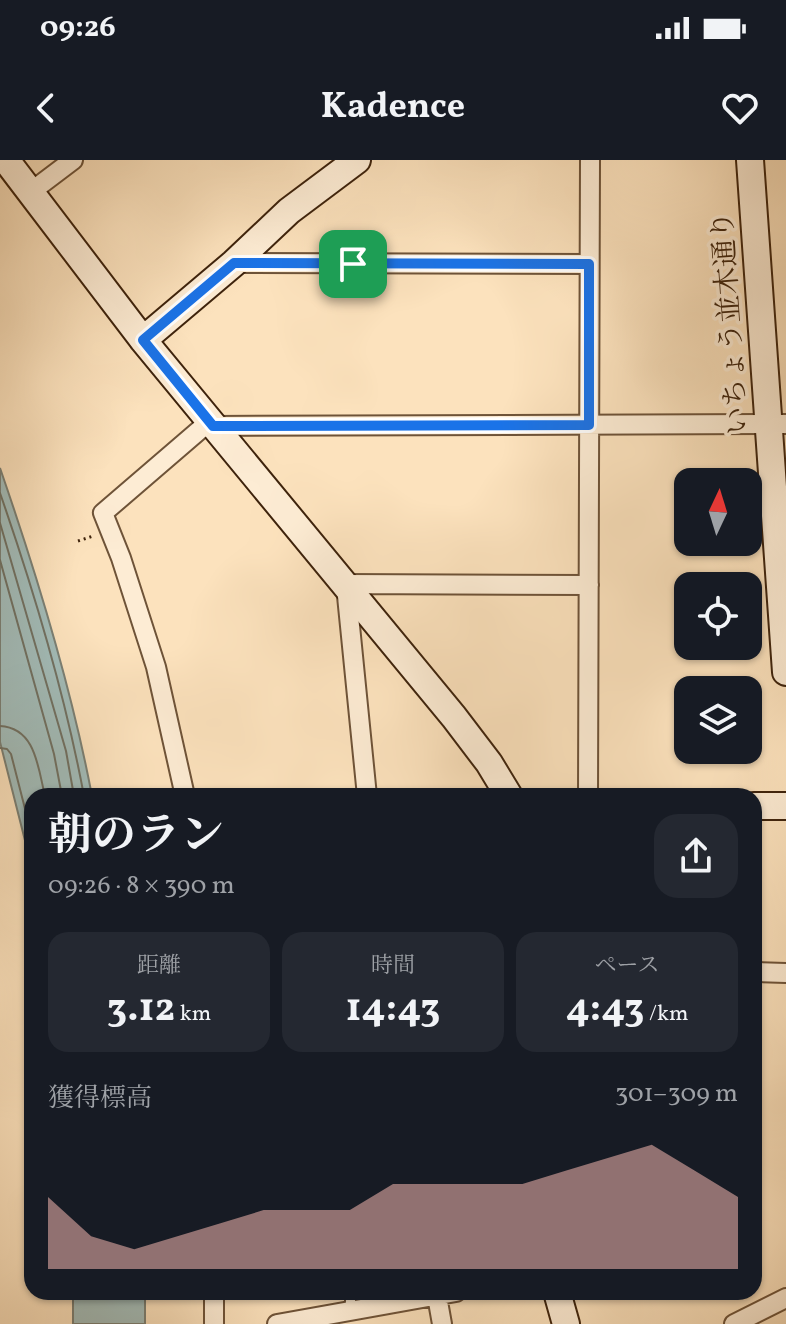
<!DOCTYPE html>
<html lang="ja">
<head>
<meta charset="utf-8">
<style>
  :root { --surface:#171b24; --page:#242831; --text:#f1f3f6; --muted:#9ea1a6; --accent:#c59692 }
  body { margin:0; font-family:Vollkorn,"Noto Serif JP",serif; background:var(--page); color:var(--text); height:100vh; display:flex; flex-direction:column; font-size:30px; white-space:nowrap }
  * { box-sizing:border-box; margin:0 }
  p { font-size:26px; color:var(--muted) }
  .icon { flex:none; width:44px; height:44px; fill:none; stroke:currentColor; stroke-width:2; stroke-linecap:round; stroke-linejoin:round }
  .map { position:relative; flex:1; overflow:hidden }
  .side { position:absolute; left:24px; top:628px; width:738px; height:512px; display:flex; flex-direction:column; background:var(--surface); border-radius:24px; box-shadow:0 2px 6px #0004 }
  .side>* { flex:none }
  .needle { width:52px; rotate:4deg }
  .tools { position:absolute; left:674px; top:308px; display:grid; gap:16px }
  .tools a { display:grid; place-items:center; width:88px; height:88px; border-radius:16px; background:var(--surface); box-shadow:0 2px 6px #0004; font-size:40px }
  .pin { position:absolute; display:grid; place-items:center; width:68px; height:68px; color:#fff; margin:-34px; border-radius:16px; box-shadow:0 4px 12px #0006 }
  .round { display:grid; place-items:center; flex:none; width:84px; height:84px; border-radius:24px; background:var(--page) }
  .head { display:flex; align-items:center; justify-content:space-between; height:136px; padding:0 24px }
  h1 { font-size:44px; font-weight:700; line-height:60px }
  .metrics { display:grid; grid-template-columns:repeat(3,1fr); gap:12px; height:136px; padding:8px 24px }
  .metrics div { display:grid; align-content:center; border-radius:20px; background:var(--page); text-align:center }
  .metrics b { font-size:40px; font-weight:700 }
  .metrics small { font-size:22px; font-weight:400 }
  .metrics p { font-size:22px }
  .chart { height:224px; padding:16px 24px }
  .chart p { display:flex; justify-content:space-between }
  .chart svg { width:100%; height:144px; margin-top:8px; fill:var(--accent); opacity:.7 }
  .status { display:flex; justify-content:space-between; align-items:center; height:56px; padding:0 40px; background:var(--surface); direction:ltr }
  .status svg { height:22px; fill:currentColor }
  header { display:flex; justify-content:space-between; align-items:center; height:104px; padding:0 24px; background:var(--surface); font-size:36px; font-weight:700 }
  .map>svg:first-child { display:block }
  .water { fill:#a2bcb9; stroke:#7a7f74; stroke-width:2 }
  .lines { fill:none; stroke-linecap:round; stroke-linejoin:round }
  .shore { stroke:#707062; stroke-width:2 }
  .lane-casing { stroke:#6e5338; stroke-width:13 }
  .street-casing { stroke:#6e5338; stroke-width:22 }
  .secondary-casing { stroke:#3e230c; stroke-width:30 }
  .path { stroke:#3e230c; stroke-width:3; stroke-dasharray:2 4; stroke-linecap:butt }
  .lane { stroke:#fdecd4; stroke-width:9 }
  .street { stroke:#fdecd4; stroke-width:18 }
  .secondary { stroke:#fdecd4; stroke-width:26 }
  .route-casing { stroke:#fff; stroke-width:16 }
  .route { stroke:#1a73e8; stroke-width:10 }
  .labels { text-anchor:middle; stroke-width:7; stroke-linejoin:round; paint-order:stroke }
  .street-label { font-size:28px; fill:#3e230c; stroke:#fdecd4 }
</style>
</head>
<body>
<div class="status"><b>09:26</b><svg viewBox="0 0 49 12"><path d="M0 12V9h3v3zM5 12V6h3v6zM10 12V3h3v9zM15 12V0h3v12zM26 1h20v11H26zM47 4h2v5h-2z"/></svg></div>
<header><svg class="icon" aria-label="back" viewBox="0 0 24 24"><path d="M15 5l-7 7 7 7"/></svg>Kadence<svg class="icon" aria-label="heart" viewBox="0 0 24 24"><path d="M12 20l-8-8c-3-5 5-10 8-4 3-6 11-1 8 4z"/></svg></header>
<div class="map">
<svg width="786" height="1164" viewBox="0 0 786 1164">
  <rect width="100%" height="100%" fill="#fce2bd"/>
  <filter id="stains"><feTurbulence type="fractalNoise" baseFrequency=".0025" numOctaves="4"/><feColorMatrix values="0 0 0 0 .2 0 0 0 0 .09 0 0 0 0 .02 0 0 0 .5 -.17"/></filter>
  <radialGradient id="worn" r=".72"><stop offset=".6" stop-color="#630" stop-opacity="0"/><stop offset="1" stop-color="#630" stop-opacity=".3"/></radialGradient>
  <path class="water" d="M0 308C37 415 71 525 92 636H32V708L0 582Z
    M73 1132H145V1164H73Z"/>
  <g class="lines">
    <path class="shore" d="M0 333C34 431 65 534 84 636
      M0 363 66 591 74 636
      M0 400 54 594 62 636
      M0 566C36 568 38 608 45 636
      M0 588 7 589 11 594 32 676"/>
    <g class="lane-casing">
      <path id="lane" d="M350 1150 351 1132"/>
    </g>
    <g class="street-casing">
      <path id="street" d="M32 31 73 0
        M234 103 589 104
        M213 266 786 264
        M344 424 589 425
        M346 426 367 636
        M185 636 156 507 121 398 103 353 210 261
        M588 636 590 0
        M754 812 786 813
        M437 1136 442 1164
        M214 1164V1132
        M277 1164 456 1132
        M734 1164 786 1138"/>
    </g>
    <g class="secondary-casing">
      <path id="secondary" d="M6 0 143 180 454 557 489 603 509 636
        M750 0 786 512
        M143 180 234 103 289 51 357 0
        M754 646H786
        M557 1132 566 1164"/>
    </g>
    <path class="path" d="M78 381 93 376"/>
    <use href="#lane" class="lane"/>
    <use href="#street" class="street"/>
    <use href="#secondary" class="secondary"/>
  </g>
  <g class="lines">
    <g class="route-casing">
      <path id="route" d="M234 103 589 104V265L213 266 143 180Z"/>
    </g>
    <use href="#route" class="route"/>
  </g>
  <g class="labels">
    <g class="street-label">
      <text transform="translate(729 163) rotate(-94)" y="10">いちょう並木通り</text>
    </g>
  </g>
  <rect width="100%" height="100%" filter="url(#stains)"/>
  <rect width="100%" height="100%" fill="url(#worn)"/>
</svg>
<div class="tools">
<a><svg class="needle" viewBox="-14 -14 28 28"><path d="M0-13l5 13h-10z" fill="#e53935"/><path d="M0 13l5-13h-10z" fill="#9ea1a6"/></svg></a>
<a><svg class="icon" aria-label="locate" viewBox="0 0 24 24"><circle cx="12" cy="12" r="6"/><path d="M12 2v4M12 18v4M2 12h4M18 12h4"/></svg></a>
<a><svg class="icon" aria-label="layers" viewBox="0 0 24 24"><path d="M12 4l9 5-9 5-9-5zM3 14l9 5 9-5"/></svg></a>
</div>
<div class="pin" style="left:353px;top:104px;background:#1e9e55"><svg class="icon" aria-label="arrive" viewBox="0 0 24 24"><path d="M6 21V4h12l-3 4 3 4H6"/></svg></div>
<section class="side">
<div class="head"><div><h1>朝のラン</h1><p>09:26 · 8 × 390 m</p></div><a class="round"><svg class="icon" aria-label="share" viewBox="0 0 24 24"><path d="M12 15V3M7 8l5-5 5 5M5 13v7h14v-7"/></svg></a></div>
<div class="metrics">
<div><p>距離</p><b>3.12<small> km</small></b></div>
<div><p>時間</p><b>14:43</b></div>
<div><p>ペース</p><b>4:43<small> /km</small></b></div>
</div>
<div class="chart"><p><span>獲得標高</span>301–309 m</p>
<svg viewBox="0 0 160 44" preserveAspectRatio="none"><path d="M0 44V22L10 34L20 38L30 34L40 30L50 26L60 26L70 26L80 18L90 18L100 18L110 18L120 14L130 10L140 6L150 14L160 22V44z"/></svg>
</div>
</section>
</div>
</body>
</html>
